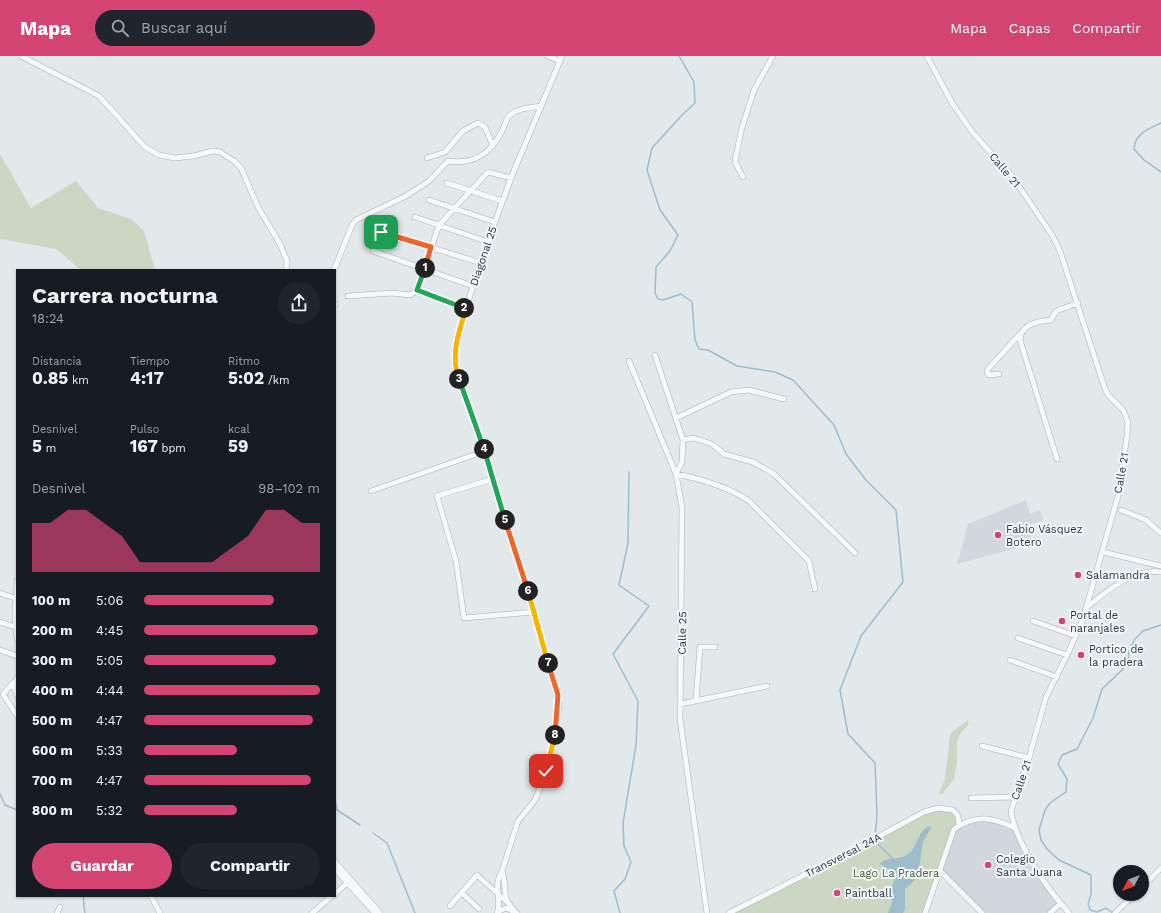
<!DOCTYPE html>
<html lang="es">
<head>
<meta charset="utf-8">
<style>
  :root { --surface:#171b24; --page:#20242c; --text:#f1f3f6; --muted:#9ea1a6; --accent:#d44473 }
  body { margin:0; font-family:"Work Sans",sans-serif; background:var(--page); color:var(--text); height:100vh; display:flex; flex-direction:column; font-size:15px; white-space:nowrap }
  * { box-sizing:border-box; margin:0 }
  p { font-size:13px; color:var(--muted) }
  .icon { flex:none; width:22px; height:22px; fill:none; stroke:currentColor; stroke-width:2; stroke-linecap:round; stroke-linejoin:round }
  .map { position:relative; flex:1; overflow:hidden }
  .panel { position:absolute; left:16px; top:213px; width:320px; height:628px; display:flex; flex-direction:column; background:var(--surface); border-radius:0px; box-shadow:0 1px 3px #0004 }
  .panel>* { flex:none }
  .needle { width:26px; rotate:228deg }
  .fabs { position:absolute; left:1113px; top:809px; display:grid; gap:8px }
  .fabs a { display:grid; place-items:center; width:36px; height:36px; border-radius:50%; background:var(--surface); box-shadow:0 1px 3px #0004; font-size:20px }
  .pin { position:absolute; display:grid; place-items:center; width:34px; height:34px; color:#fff; margin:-17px; border-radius:8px; box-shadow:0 2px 6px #0006 }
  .km { position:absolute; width:20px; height:20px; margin:-10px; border-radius:50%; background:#222; color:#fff; font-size:11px; line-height:20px; text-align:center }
  .round { display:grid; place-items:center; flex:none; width:42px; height:42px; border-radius:21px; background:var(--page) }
  .summary { display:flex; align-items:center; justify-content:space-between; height:68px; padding:0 16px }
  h1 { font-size:22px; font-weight:700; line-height:30px }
  .metrics { display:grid; grid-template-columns:repeat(3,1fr); gap:6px; height:68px; padding:4px 16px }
  .metrics div { display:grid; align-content:center }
  .metrics b { font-size:17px; font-weight:700 }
  .metrics small { font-size:11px; font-weight:400 }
  .metrics p { font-size:11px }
  .chart { height:112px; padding:8px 16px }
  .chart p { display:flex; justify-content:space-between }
  .chart svg { width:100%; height:72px; margin-top:4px; fill:var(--accent); opacity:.7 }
  .button { display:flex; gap:8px; margin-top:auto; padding:8px 16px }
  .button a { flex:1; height:46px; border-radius:24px; background:var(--accent); color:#fff; font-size:16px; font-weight:700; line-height:46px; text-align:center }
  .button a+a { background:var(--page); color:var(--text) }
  ul { padding:0 16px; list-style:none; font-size:13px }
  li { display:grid; grid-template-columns:64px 48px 1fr; align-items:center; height:30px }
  li i { height:10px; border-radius:5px; background:var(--accent) }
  header { display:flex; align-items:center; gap:24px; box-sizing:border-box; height:56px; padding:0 20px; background:var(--accent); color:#fff }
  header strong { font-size:19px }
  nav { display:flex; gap:22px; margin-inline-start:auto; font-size:14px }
  .search { width:280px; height:36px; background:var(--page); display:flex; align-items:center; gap:10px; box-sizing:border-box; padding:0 14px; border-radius:22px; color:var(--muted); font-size:15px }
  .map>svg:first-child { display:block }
  .built { fill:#d1d7dd }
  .green { fill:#cbd6c3 }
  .water { fill:#9dbccc }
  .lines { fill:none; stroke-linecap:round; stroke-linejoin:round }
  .stream { stroke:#9dbccc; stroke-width:1.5 }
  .minor-casing { stroke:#a8b0b6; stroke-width:6 }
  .minor { stroke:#f6f8f9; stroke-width:5 }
  .split-1-casing { stroke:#fff; stroke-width:8 }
  .split-2-casing { stroke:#fff; stroke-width:8 }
  .split-3-casing { stroke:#fff; stroke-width:8 }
  .split-4-casing { stroke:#fff; stroke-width:8 }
  .split-5-casing { stroke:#fff; stroke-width:8 }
  .split-6-casing { stroke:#fff; stroke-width:8 }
  .split-7-casing { stroke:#fff; stroke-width:8 }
  .split-8-casing { stroke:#fff; stroke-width:8 }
  .split-9-casing { stroke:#fff; stroke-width:8 }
  .split-1 { stroke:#f0652b; stroke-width:5 }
  .split-2 { stroke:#22a559; stroke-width:5 }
  .split-3 { stroke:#f5b400; stroke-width:5 }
  .split-4 { stroke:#22a559; stroke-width:5 }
  .split-5 { stroke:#22a559; stroke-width:5 }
  .split-6 { stroke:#f0652b; stroke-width:5 }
  .split-7 { stroke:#f5b400; stroke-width:5 }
  .split-8 { stroke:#f0652b; stroke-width:5 }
  .split-9 { stroke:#f5b400; stroke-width:5 }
  .poi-dot { fill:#d44473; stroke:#f3f6f8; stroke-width:1.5 }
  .labels { text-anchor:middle; stroke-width:4; stroke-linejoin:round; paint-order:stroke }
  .street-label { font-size:11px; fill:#2a3844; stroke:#f3f6f8 }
  .poi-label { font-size:11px; fill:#2a3844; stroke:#f3f6f8; text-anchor:start }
  .park-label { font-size:11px; fill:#466136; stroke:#f3f6f8 }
</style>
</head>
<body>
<header>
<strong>Mapa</strong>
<div class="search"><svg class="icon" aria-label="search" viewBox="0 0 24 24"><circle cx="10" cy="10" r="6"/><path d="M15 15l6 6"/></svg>Buscar aquí</div>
<nav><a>Mapa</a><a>Capas</a><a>Compartir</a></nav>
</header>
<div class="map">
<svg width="1161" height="857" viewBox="0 0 1161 857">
  <rect width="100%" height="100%" fill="#e3e8eb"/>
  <path class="built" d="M1026 444 1030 458 1040 454 1043 464 1028 469 1032 488 957 508 968 468Z
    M985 762 1015 772 1030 803 1060 848 1050 857H982L940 815 954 773Z"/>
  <path class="green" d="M0 98 31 152 76 125 98 152 131 163 144 175 154 210 153 214H81L56 193 0 183Z
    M968 664 969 668 960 678 957 686V706L954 723 942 738 939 737 945 723 950 680 952 676Z
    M938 752 956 756 959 769 954 773 925 857H729L924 756Z"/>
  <path class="water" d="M929 770 931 772 923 786 918 819 915 824 905 833V853L903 857H888L892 846V830L897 818C893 812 883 813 880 807 888 800 898 805 907 799 917 793 918 774 929 770Z"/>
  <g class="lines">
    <path class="stream" d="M679 0 694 26 695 47 683 58 652 92 647 114 660 154 678 179 670 195 656 211 655 237 658 243 663 244 681 238 692 246 695 284 699 293 708 294 737 310 775 316 793 324 834 369 846 398 866 424 896 454 903 526 861 580 840 634 848 678 875 707 877 760 875 780
      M1161 67C1149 73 1135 77 1134 93L1144 104 1161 116
      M0 738 5 749 17 754
      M335 743 337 754 360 769
      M373 777 387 787 415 857
      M875 785 895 805
      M83 840 85 857
      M620 857 614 835 625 823 631 806 624 790 623 767 636 689 638 645 613 598 649 550 619 529 628 487 629 416
      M1113 857 1106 852 1097 856 1090 854 1088 848 1091 838V819L1059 804 1047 793 1041 784 1039 774 1045 754 1050 747 1066 736 1067 723 1058 708 1062 699 1077 693 1093 662 1102 633 1122 614 1128 604 1129 595 1135 583 1143 575 1161 569"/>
    <g class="minor-casing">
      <path id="minor" d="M21 0 99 40 145 91 159 99 175 102 193 100 213 95 220 96 234 105 241 112 258 151 280 188 287 205 286 214
        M548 0 560 5
        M927 0 952 47 973 77 1012 120 1052 179 1060 195 1105 333 1109 340 1123 354 1128 366 1127 380 1118 440 1083 563 1067 599 1046 641 1029 702 1011 755C1016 788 1047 833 1069 857
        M427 102 445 96 463 75 478 67 485 71 493 90
        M743 121 735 106 741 75 754 34 773 0
        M447 127 502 145
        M429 144 495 166
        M415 161 488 186
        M381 176 481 207
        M373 195 473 230
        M334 214 352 169 356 164 406 140 429 125 448 105C472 109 490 98 501 77 504 72 505 65 509 60 517 52 530 52 541 50
        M417 234 439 169 488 116 511 122
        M348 240 392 237 410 239 417 234 466 253
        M335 248V249
        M655 299 683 384
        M629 305 676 418 682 452 680 663 707 857
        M999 318 989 319 987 316 988 313 1020 278
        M676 362 731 336 749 334 784 343
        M1057 403 1020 284C1020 268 1038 265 1051 264L1056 255 1078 247
        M493 423 437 440 456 505 464 562 534 556
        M371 435 485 395
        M1121 454 1146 464 1161 477
        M1103 496 1161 510
        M17 525 15 557 17 583
        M815 533 809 505 749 445C727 430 701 423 676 418L682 406 683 384 694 382 712 388 724 398 753 406 774 418 855 497
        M0 537 15 542
        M1086 552C1106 536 1132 512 1161 516
        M1033 565 1076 580
        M0 566 15 571
        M1018 582 1067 599
        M0 594 17 600
        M1010 604 1057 621
        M17 622 13 629 17 639
        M14 626 3 638 17 660
        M696 645 700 591H715
        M681 648 767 630
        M982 690 1029 702
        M971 742 1014 741
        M335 806 380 857
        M335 813 375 857
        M502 815C508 832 500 839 514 854
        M940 815 982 857
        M1142 831 1161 812
        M462 837 479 853
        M335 838 348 826
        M151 840 160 857
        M450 850 477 819 508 847
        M498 855C501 840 493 829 502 815L518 765 535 744 544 722 555 685 559 648 534 556 485 395 454 306 463 260 495 166 511 122 562 0
        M497 856 506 852 517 857
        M57 857 60 851
        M312 857 332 840
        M729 857 848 797 924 756 938 752 953 754 958 760 959 769
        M925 857 954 773C976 758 992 761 1015 772
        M1050 857 1060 848
        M1115 857 1135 838"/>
    </g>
    <use href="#minor" class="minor"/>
  </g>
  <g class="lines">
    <g class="split-1-casing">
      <path id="split-1" d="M381 176 431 191 425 212"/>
    </g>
    <g class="split-2-casing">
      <path id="split-2" d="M425 212 417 234 464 252"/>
    </g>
    <g class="split-3-casing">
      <path id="split-3" d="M459 323C450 300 459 275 466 253L464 252"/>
    </g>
    <g class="split-4-casing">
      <path id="split-4" d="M459 323 484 393"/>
    </g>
    <g class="split-5-casing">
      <path id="split-5" d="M484 393 505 464"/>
    </g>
    <g class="split-6-casing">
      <path id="split-6" d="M505 464 528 535"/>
    </g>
    <g class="split-7-casing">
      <path id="split-7" d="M528 535 548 607"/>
    </g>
    <g class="split-8-casing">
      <path id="split-8" d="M548 607 558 639 555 679"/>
    </g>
    <g class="split-9-casing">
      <path id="split-9" d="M546 715 555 679"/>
    </g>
    <use href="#split-1" class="split-1"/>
    <use href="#split-2" class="split-2"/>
    <use href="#split-3" class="split-3"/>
    <use href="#split-4" class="split-4"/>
    <use href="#split-5" class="split-5"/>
    <use href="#split-6" class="split-6"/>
    <use href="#split-7" class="split-7"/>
    <use href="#split-8" class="split-8"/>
    <use href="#split-9" class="split-9"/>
  </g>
  <g class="poi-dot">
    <circle cx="998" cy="479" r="4"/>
    <circle cx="1078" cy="519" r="4"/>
    <circle cx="1062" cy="565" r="4"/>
    <circle cx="1081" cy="599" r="4"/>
    <circle cx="988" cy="809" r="4"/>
    <circle cx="837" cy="837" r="4"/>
  </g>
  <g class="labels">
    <g class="street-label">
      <text transform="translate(1005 114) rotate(50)" y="4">Calle 21</text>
      <text transform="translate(483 200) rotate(-71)" y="4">Diagonal 25</text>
      <text transform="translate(1121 417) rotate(-80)" y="4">Calle 21</text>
      <text transform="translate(682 577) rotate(-89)" y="4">Calle 25</text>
      <text transform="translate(1021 724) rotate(-71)" y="4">Calle 21</text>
      <text transform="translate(843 799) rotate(-27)" y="4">Transversal 24A</text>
    </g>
    <g class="poi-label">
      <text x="1006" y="477">Fabio Vásquez<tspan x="1006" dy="13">Botero</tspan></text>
      <text x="1086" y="523">Salamandra</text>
      <text x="1070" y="563">Portal de<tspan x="1070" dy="13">naranjales</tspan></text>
      <text x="1089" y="597">Portico de<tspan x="1089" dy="13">la pradera</tspan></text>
      <text x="996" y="807">Colegio<tspan x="996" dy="13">Santa Juana</tspan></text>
      <text x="845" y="841">Paintball</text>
    </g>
    <g class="park-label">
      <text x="896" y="821">Lago La Pradera</text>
    </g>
  </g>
</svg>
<div class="fabs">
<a><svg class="needle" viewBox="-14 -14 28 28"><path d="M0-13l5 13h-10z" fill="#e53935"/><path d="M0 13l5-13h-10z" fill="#9ea1a6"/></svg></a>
</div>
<div class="pin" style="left:381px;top:176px;background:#1e9e55"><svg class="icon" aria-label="arrive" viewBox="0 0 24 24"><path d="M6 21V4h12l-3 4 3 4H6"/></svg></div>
<div class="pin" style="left:546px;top:715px;background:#d93025"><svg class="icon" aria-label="check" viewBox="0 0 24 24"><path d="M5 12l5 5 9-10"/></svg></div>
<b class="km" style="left:425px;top:212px">1</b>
<b class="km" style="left:464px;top:252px">2</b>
<b class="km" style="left:459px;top:323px">3</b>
<b class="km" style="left:484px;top:393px">4</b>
<b class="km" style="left:505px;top:464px">5</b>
<b class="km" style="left:528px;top:535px">6</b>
<b class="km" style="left:548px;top:607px">7</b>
<b class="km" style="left:555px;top:679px">8</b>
<section class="panel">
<div class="summary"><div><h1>Carrera nocturna</h1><p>18:24</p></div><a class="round"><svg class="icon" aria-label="share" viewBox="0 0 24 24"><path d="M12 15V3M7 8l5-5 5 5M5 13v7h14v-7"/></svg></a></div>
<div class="metrics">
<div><p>Distancia</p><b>0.85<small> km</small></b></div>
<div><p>Tiempo</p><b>4:17</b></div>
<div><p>Ritmo</p><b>5:02<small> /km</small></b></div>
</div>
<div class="metrics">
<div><p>Desnivel</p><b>5<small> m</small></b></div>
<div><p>Pulso</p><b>167<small> bpm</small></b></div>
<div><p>kcal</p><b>59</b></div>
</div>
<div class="chart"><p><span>Desnivel</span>98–102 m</p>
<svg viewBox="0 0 160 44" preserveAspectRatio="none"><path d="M0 44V14L10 14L20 6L30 6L40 14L50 22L60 38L70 38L80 38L90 38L100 38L110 30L120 22L130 6L140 6L150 14L160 14V44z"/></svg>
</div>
<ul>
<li><b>100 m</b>5:06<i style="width:74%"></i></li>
<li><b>200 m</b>4:45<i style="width:99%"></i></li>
<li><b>300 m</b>5:05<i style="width:75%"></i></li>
<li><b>400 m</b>4:44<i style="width:100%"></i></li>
<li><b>500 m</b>4:47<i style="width:96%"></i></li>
<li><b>600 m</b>5:33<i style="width:53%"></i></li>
<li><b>700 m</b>4:47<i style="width:95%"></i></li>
<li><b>800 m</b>5:32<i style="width:53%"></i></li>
</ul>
<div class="button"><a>Guardar</a><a>Compartir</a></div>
</section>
</div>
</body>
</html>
